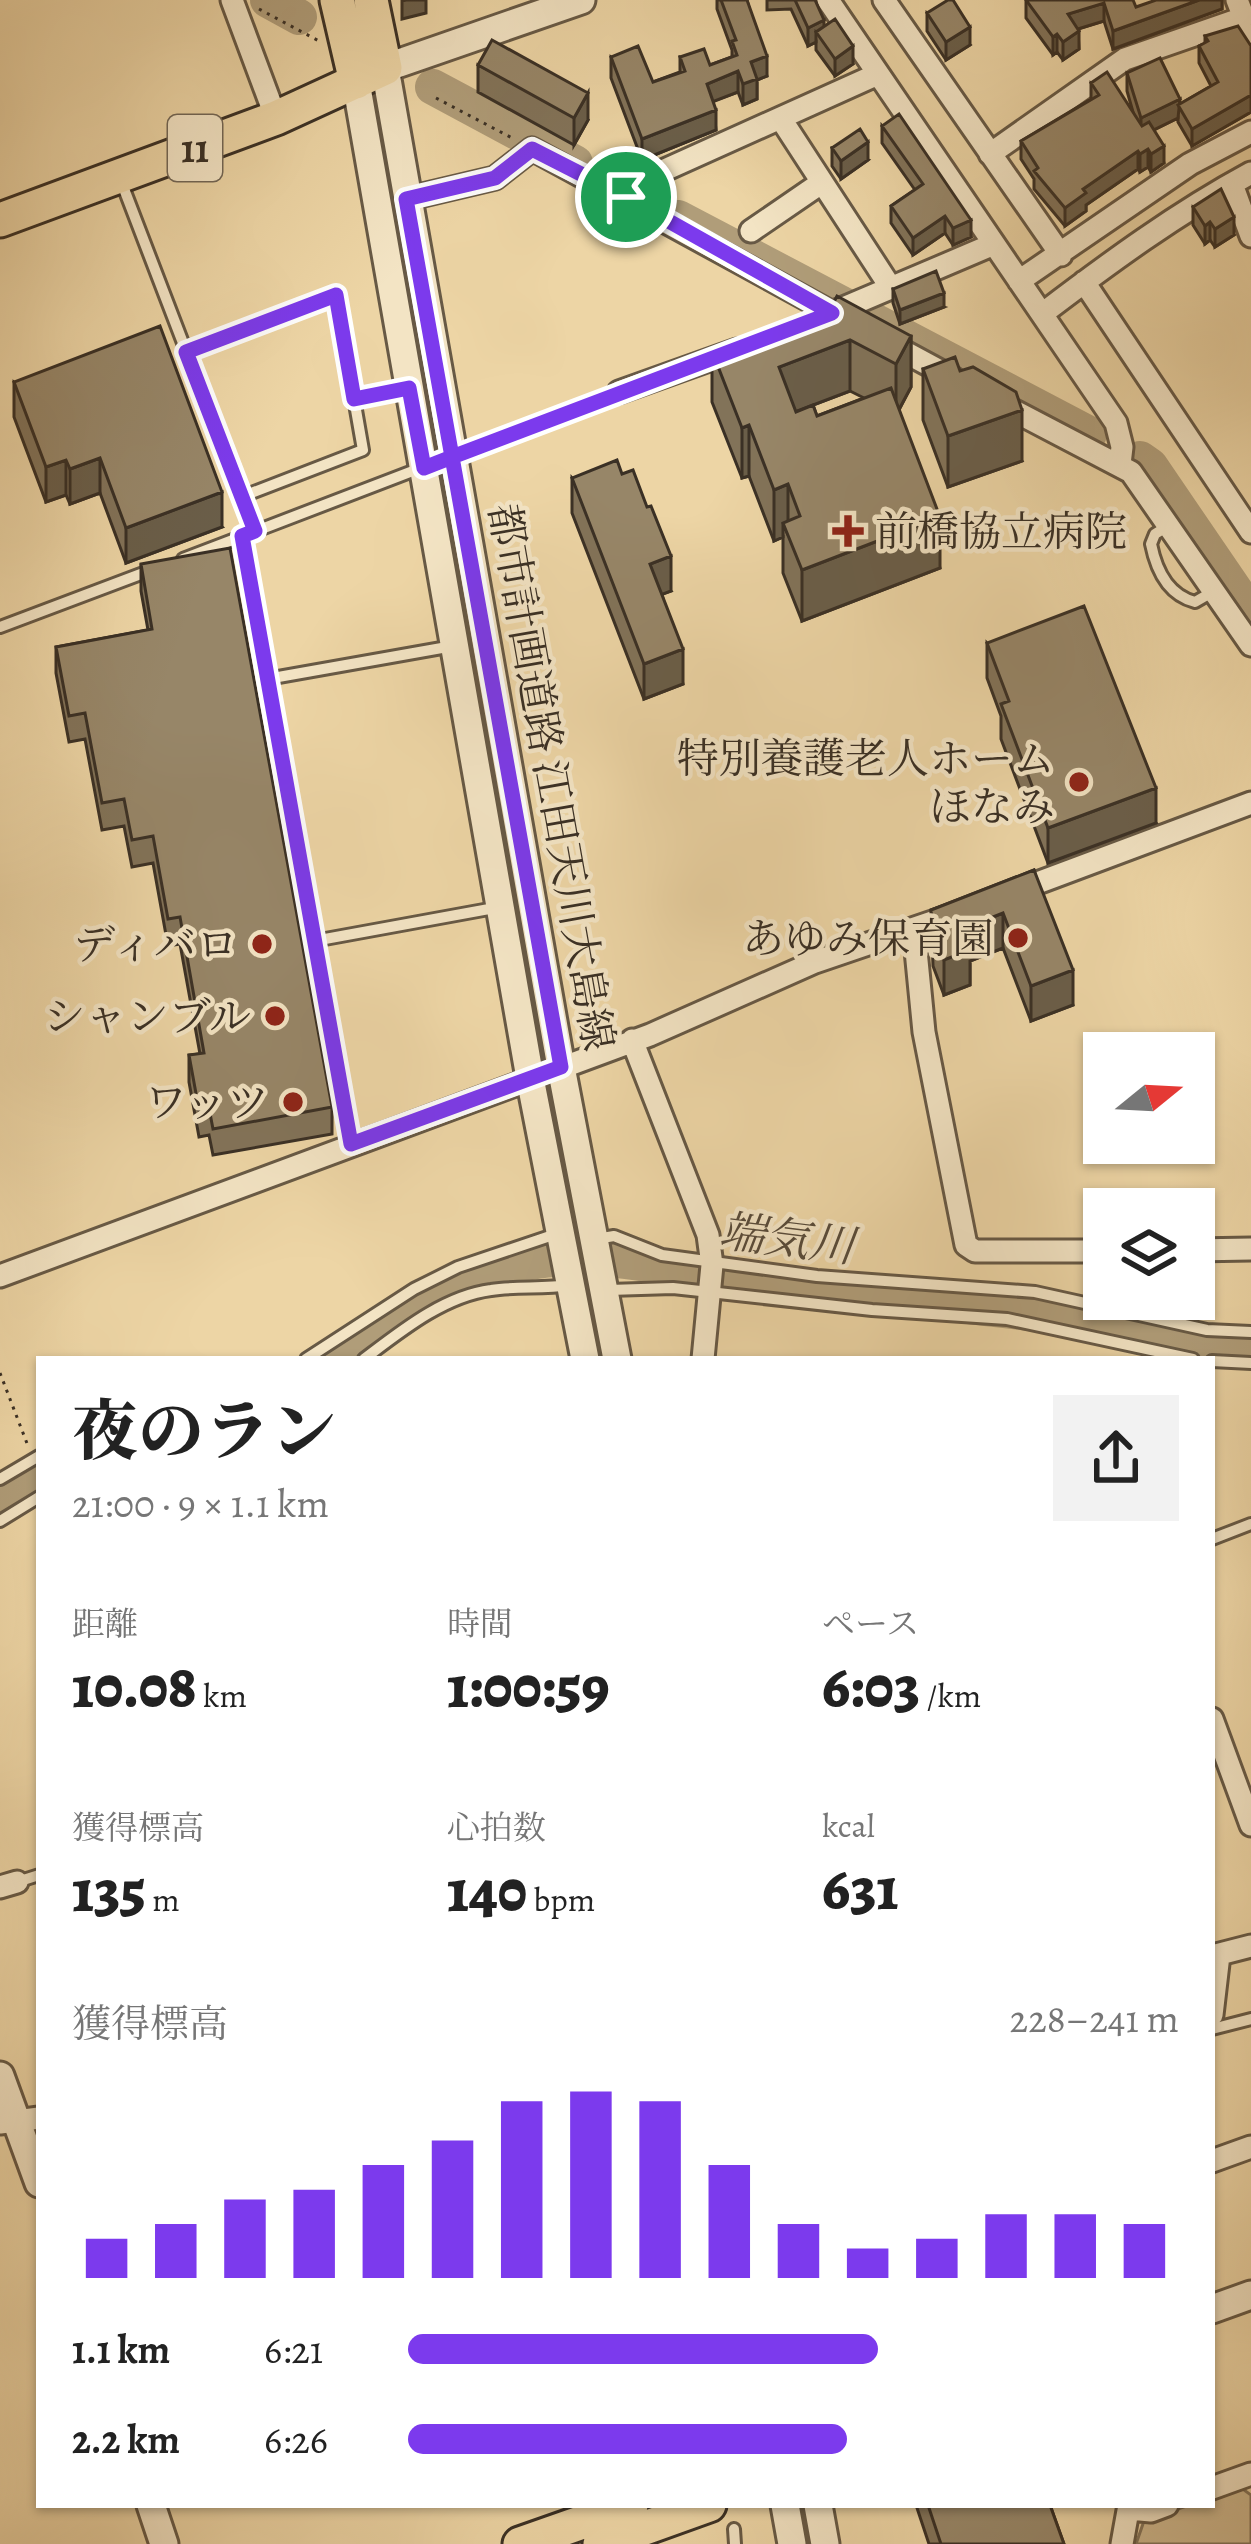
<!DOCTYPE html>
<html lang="ja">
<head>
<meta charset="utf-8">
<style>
  :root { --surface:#fff; --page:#f2f2f2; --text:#222; --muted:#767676; --accent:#7c3aed }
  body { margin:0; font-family:Alegreya,"Noto Serif JP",serif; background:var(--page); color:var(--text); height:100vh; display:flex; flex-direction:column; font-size:45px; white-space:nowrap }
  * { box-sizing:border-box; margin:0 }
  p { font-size:39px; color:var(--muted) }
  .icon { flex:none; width:66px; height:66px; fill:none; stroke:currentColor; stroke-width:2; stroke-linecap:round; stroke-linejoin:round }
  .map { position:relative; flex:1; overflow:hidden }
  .drawer { position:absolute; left:36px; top:1356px; width:1179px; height:1152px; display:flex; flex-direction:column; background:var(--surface); border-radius:0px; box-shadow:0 3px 9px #0004 }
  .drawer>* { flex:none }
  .needle { width:78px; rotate:72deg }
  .tools { position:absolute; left:1083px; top:1032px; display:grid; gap:24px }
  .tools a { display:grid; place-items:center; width:132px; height:132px; border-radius:0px; background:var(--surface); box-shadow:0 3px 9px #0004; font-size:60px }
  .pin { position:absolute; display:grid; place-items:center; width:102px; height:102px; color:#fff; margin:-51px; border:6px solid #fff; border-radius:50%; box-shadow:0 3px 12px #0007 }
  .round { display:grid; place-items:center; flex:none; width:126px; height:126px; border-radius:0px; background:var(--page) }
  .headline { display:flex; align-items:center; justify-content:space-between; height:204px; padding:0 36px }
  h1 { font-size:66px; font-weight:800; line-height:90px }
  .stats { display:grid; grid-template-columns:repeat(3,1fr); gap:18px; height:204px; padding:12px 36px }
  .stats div { display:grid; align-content:center }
  .stats b { font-size:60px; font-weight:800 }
  .stats small { font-size:33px; font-weight:400 }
  .stats p { font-size:33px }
  .chart { height:336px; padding:24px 36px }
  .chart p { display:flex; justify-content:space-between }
  .chart svg { width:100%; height:216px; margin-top:12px; stroke:var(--accent); stroke-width:6 }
  ul { padding:0 36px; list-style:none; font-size:39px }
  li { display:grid; grid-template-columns:192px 144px 1fr; align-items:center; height:90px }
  li i { height:30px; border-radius:15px; background:var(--accent) }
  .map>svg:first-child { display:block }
  .green { fill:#cfb98f; stroke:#84745a; stroke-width:3 }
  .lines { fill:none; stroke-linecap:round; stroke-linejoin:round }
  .river { stroke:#b09d79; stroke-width:36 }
  .service-casing { stroke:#675945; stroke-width:16 }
  .minor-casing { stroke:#675945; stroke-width:27 }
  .tertiary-casing { stroke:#675945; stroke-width:33 }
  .primary-casing { stroke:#3a3025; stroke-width:39 }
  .path { stroke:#3a3025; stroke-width:3; stroke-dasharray:3 6; stroke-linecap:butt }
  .service { stroke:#f3e4c4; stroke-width:10 }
  .minor { stroke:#f3e4c4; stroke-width:21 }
  .tertiary { stroke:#f3e4c4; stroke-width:27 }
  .primary { stroke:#edd5a5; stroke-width:33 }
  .wall { fill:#827359; stroke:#3a3025; stroke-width:3; fill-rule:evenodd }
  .shaded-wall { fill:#6a5e49; stroke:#3a3025; stroke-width:3 }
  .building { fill:#978668; stroke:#3a3025; stroke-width:3 }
  .route-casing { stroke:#fff; stroke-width:24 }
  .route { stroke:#7c3aed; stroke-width:15 }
  .poi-dot { fill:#8f2418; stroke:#f3e4c4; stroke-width:4.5 }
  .labels { text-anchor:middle; stroke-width:9; stroke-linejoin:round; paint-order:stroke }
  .shield { fill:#f3e4c4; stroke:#726655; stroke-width:3 }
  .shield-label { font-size:39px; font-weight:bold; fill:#3a3025 }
  .poi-label { font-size:42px; fill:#3a3025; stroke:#f3e4c4; text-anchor:end }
  .street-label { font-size:42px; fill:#3a3025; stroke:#f3e4c4 }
  .water-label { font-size:45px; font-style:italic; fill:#584b3a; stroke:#f3e4c4 }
</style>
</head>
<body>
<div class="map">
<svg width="1251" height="2544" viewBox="0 0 1251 2544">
  <rect width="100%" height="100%" fill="#edd5a5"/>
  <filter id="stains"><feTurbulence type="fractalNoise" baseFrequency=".00167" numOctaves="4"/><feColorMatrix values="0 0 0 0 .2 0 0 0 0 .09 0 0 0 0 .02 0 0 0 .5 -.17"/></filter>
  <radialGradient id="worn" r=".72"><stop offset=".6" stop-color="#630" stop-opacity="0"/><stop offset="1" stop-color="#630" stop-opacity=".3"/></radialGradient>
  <path class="green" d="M1240 2487 1251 2495V2544H1136L1144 2521 1189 2505H1212V2497Z"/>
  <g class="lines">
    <path class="river" d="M268 0 299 17
      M433 87 575 163
      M678 218 1089 434
      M1140 459 1150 466 1251 614
      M334 1359C398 1314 457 1272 537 1261 608 1250 683 1272 754 1282 853 1296 953 1303 1053 1316 1119 1325 1184 1343 1251 1345
      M0 1501 39 1477"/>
    <g class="service-casing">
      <path id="service" d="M121 181 255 531
        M186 352 336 295 363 450 241 497
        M354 399 409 388
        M1168 526 1155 534 1151 544C1156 569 1168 595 1195 602L1214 591
        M241 536 351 1145
        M183 559 619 392
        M0 627 154 569
        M267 679 453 646
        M314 941 500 907
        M596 1239 614 1236 662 1255 817 1276 1035 1292 1207 1330 1251 1332
        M609 1290 673 1288 872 1310 1007 1319 1193 1359
        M306 1359 414 1289 458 1267 559 1233
        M364 1359C401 1331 444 1296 491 1290 517 1286 543 1289 569 1285
        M1212 1361 1251 1363
        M0 1479 39 1456
        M0 1521 39 1497
        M1212 1539 1251 1524
        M17 1882 39 1875
        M1212 2029 1251 2019
        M734 2529 735 2544"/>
    </g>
    <g class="minor-casing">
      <path id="minor" d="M232 0 276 118
        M828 0 1116 423 1122 447 1120 464
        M884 0 1061 255
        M1237 0 1251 36
        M781 119 891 288
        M990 154 1125 59 1243 18
        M1232 184 1251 236
        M626 198 638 182 878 74
        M406 199 495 178 532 149 847 321
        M751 231 821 183
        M1019 281 1190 164 1251 132
        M1084 282 1251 532
        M1042 314C1109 263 1177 213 1251 173
        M827 315 994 244
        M890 344 953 378
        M619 392 737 350
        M1001 404 1131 472 1251 645
        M1016 891 1251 803
        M914 930 924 1032 966 1245 975 1251H1104
        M632 1040 708 1235 712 1265 703 1359
        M1194 1250 1251 1249
        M0 1276 650 1035 815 962 953 915
        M1212 1719 1251 1825
        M0 1887 17 1882
        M1212 1956 1251 1946
        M1212 2015 1219 1955
        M0 2123 39 2118
        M1212 2161 1251 2147
        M1212 2488 1251 2474
        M1129 2509 1151 2511 1167 2505
        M1122 2544 1129 2505"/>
    </g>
    <g class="tertiary-casing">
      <path id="tertiary" d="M581 0 385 68 561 1067 617 1359
        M356 82 530 1078 585 1359
        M0 2076 39 2183
        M1212 2309 1251 2295
        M151 2505 164 2544
        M785 2505 792 2544
        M818 2505 825 2544"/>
    </g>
    <g class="primary-casing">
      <path id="primary" d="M337 0 356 82
        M0 220 276 118 385 68 371 0
        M520 2544 631 2505
        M600 2544 709 2505"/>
    </g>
    <path class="path" d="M259 9 319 41
      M436 98 514 139
      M0 1373 28 1446"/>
    <use href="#service" class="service"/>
    <use href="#minor" class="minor"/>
    <use href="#tertiary" class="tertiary"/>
    <use href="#primary" class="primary"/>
  </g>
  <path class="wall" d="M717 0H747L767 76 757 80V99L743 105 738 92 713 101 716 130 642 160 611 78V57L653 82 680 72V57L710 65 732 57V50L717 9Z
    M767 0H815L824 26 853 64 835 76 816 50V42L808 46 791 9 767 10Z
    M1026 0 1136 7 1222 0V9L1113 49 1104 21 1078 29 1079 49 1063 60 1057 52 1053 55 1026 18Z
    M927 13 970 45 946 60 927 31Z
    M1205 36 1251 46V112L1192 146 1178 122V118L1154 130 1164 163 1151 172 1148 167 1140 172 1138 169 1086 205V211L1065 226 1034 189V179L1021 159V141L1091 99V83L1133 112 1127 91V73L1180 104 1211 86 1199 63V46L1205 43Z
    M478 65 588 120 574 145 478 92Z
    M882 126 971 237 953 245 945 233 913 255 891 223V206L915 190 882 143Z
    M832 148 868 160 841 179 832 166Z
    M1193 207 1234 235 1215 247 1210 240 1205 244 1193 225Z
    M893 289 944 307 900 324 893 303Z
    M911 336V387L899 410 940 568 802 621 783 573V537L774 541 749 476 742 478 712 402V351ZM850 391 864 398 817 416 813 405Z
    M923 369 960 371 1022 461 948 487 923 420Z
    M14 382 222 527 126 563 100 493 70 504 66 495 46 502 14 417Z
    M572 478 671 591 662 594 683 684 644 699 572 513Z
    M141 564 332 1107V1134L213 1155 209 1135 199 1137 189 1082V1055L200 1054 180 944 168 946 153 863 132 867 124 826 102 830 85 739 69 742 56 673V647L148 630 141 591Z
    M987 643 1156 823 1048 863 1001 739V716L987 678Z
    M1034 870 1073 1005 1031 1021 1003 948 970 961V985L944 995 933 966 931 910Z
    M916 2505H1050L1064 2544H929Z"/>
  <path class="shaded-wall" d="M406 0H426V13L402 19V1Z
    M1199 0H1222V9L1113 49V31Z
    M1104 3V21L1068 32V14Z
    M824 20V38L816 32V42L808 46V28Z
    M970 27V45L946 60V42Z
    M1079 31V49L1063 60V42Z
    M1057 34V52L1053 55V37Z
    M853 46V64L835 76V59Z
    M767 56V76L757 80V99L743 105V84L751 62Z
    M738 71V92L707 104V84Z
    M588 93V120L574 145V118Z
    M1251 95V112L1192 146V129Z
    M1180 99 1178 118 1141 136V118Z
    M716 110V130L642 160V139Z
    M868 142V160L841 179V161Z
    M1164 146V163L1151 172V154Z
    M1148 149V167L1140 172V154Z
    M1138 151V169L1086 205V211L1065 226V208L1083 189Z
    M945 216V233L913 255V238Z
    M1234 217V235L1215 247V229Z
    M971 220V237L953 245V228Z
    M1210 222V240L1205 244V226Z
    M944 293V307L900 324V310Z
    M911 336V387L896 415V364Z
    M850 340V391L779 418V367Z
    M1022 410V461L948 487V436Z
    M749 425V476L742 478V428Z
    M100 458V493L70 504V469Z
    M66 460V495L46 502V467Z
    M788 484V535L783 523V537L774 541V490Z
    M222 492V527L126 563V528Z
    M940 517V568L802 621V570Z
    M671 556V591L650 599V564Z
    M683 649V684L644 699V664Z
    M1156 788V823L1048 863V828Z
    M1003 913V948L970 961V985L944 995V960L962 929Z
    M1073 970V1005L1031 1021V986Z"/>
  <path class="building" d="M721 0H747L767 56 751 62 757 79 743 84 738 71 707 84 716 110 642 139 611 57 638 46 653 82 685 71 680 57 704 49 710 65 737 55 732 41 736 40Z
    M795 0H815L824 20 808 28Z
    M948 0H953L970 27 946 42 927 13Z
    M1026 0H1133L1136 7 1156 0H1199L1113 31 1104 3 1068 14 1079 31 1063 42 1057 34 1053 37Z
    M835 19 853 46 835 59 816 32Z
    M1238 26 1251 46V95L1192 129 1178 105 1218 82 1199 46 1208 41 1205 36Z
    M492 40 588 93 574 118 478 65Z
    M1160 58 1180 99 1141 118 1127 73Z
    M1107 72 1142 126 1149 122 1164 146 1151 154 1148 149 1140 154 1138 151 1083 189 1086 193 1065 208 1034 171 1038 168 1021 141 1099 95 1091 83Z
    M899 114 971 220 953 228 945 216 913 238 891 206 923 184 882 126Z
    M860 129 868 142 841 161 832 148Z
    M1221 189 1234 217 1215 229 1210 222 1205 226 1193 207Z
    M936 271 944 293 900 310 893 289Z
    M837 296 911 336 896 364 850 340 779 367 796 412 813 405 817 416 891 388 940 517 802 570 783 523 800 516 788 484 774 490 749 425 742 428 712 351 832 306Z
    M160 326 222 492 126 528 100 458 70 469 66 460 46 467 14 382Z
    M955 357 960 371 973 367 1016 392 1022 410 948 436 923 369Z
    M617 460 622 474 633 470 647 507 651 506 671 556 650 564 683 649 644 664 572 478Z
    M230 548 332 1107 213 1129 209 1108 199 1110 189 1055 204 1053 180 917 168 919 153 836 132 840 124 799 102 803 85 713 69 716 56 647 152 629 141 564Z
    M1084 606 1156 788 1048 828 1001 704 1009 701 987 643Z
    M1034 870 1073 970 1031 986 1003 913 962 929 970 950 944 960 933 931 931 910Z
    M928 2505H1050L1064 2544H941Z"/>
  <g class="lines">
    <g class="route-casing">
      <path id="route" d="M626 197 532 149 495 178 406 199 452 457 424 468 409 388 354 399 336 295 186 352 255 531 242 536 351 1144 561 1067 452 457 832 313 626 197"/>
    </g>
    <use href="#route" class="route"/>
  </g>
  <g class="poi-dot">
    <path d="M842 513h12v12h12v12h-12v12h-12v-12h-12v-12h12z"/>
    <circle cx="1079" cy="782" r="12"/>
    <circle cx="1018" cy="938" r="12"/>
    <circle cx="262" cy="944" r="12"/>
    <circle cx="275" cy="1016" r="12"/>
    <circle cx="293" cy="1102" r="12"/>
  </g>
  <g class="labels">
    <rect class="shield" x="168" y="115" width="54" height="66" rx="9"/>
    <g class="shield-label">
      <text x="195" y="162">11</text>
    </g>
    <g class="poi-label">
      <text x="875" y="546" text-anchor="start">前橋協立病院</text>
      <text x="1055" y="773">特別養護老人ホーム<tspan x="1055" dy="48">ほなみ</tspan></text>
      <text x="994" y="953">あゆみ保育園</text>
      <text x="238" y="959">ディバロ</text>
      <text x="251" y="1031">シャンブル</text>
      <text x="269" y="1117">ワッツ</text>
    </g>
    <g class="street-label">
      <text transform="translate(552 777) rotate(80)" y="15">都市計画道路 江田天川大島線</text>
    </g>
    <g class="water-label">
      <text transform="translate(787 1238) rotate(7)" y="16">端気川</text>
    </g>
  </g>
  <rect width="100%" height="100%" filter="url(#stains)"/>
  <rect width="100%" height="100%" fill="url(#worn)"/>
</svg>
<div class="tools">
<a><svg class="needle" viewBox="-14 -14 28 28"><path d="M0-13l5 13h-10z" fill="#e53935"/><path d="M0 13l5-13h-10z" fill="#767676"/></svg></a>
<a><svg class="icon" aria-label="layers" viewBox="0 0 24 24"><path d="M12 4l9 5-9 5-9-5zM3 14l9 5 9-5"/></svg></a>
</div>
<div class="pin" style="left:626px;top:197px;background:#1e9e55"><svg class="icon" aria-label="arrive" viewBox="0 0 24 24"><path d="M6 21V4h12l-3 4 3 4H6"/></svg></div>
<section class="drawer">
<div class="headline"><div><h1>夜のラン</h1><p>21:00 · 9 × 1.1 km</p></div><a class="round"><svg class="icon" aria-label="share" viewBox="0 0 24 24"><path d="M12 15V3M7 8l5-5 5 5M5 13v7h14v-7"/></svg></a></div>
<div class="stats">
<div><p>距離</p><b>10.08<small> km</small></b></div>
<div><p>時間</p><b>1:00:59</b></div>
<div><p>ペース</p><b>6:03<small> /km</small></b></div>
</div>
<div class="stats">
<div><p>獲得標高</p><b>135<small> m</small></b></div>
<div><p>心拍数</p><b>140<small> bpm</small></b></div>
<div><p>kcal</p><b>631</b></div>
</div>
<div class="chart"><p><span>獲得標高</span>228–241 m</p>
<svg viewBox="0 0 160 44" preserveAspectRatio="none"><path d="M5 44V36M15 44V33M25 44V28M35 44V26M45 44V21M55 44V16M65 44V8M75 44V6M85 44V8M95 44V21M105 44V33M115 44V38M125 44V36M135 44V31M145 44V31M155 44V33"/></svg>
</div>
<ul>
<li><b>1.1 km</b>6:21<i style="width:61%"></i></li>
<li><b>2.2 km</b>6:26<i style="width:57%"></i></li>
</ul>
</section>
</div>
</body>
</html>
